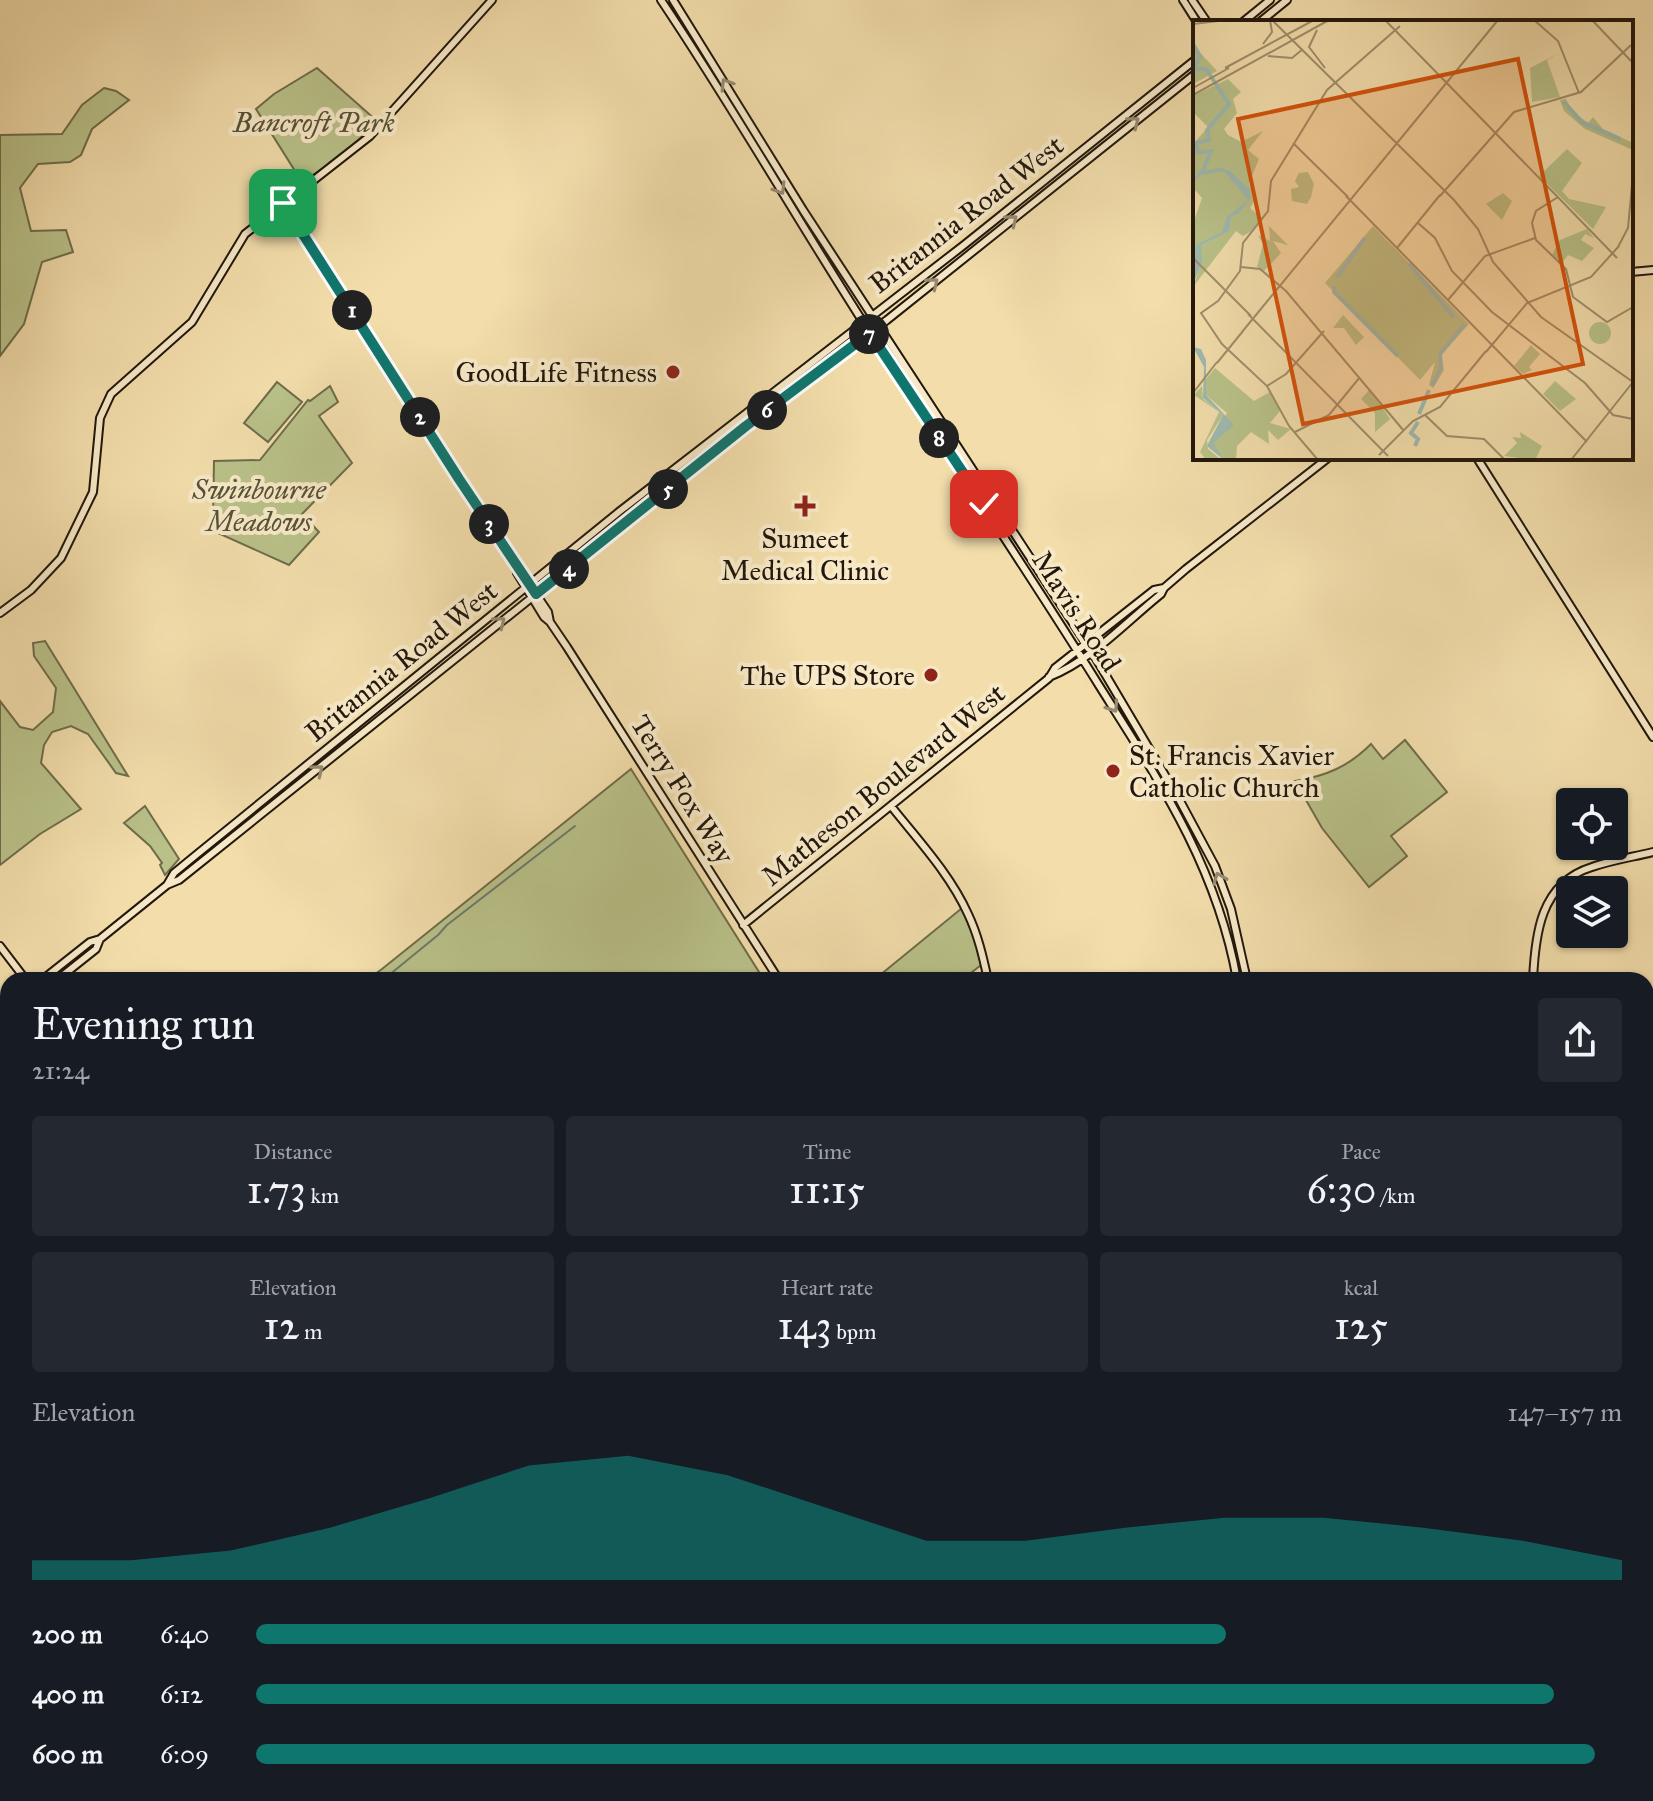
<!DOCTYPE html>
<html lang="en">
<head>
<meta charset="utf-8">
<style>
  :root { --surface:#171b24; --page:#242831; --text:#f1f3f6; --muted:#9ea1a6; --accent:#0f766e }
  body { margin:0; font-family:"IM FELL Great Primer",serif; background:var(--page); color:var(--text); height:100vh; display:flex; flex-direction:column; font-size:30px; white-space:nowrap }
  * { box-sizing:border-box; margin:0 }
  p { font-size:26px; color:var(--muted) }
  .icon { flex:none; width:44px; height:44px; fill:none; stroke:currentColor; stroke-width:2; stroke-linecap:round; stroke-linejoin:round }
  .map { position:relative; flex:1; overflow:hidden }
  .sheet { position:absolute; left:0px; top:972px; width:1654px; height:830px; display:flex; flex-direction:column; background:var(--surface); border-radius:24px 24px 0 0; box-shadow:0 2px 6px #0004 }
  .sheet>* { flex:none }
  .fabs { position:absolute; left:1556px; top:788px; display:grid; gap:16px }
  .fabs a { display:grid; place-items:center; width:72px; height:72px; border-radius:8px; background:var(--surface); box-shadow:0 2px 6px #0004; font-size:40px }
  .pin { position:absolute; display:grid; place-items:center; width:68px; height:68px; color:#fff; margin:-34px; border-radius:16px; box-shadow:0 4px 12px #0006 }
  .km { position:absolute; width:40px; height:40px; margin:-20px; border-radius:50%; background:#222; color:#fff; font-size:22px; line-height:40px; text-align:center }
  .round { display:grid; place-items:center; flex:none; width:84px; height:84px; border-radius:8px; background:var(--page) }
  .headline { display:flex; align-items:center; justify-content:space-between; height:136px; padding:0 32px }
  h1 { font-size:44px; font-weight:600; line-height:60px }
  .stats { display:grid; grid-template-columns:repeat(3,1fr); gap:12px; height:136px; padding:8px 32px }
  .stats div { display:grid; align-content:center; border-radius:8px; background:var(--page); text-align:center }
  .stats b { font-size:40px; font-weight:600 }
  .stats small { font-size:22px; font-weight:400 }
  .stats p { font-size:22px }
  .chart { height:224px; padding:16px 32px }
  .chart p { display:flex; justify-content:space-between }
  .chart svg { width:100%; height:144px; margin-top:8px; fill:var(--accent); opacity:.7 }
  ul { padding:0 32px; list-style:none; font-size:26px }
  li { display:grid; grid-template-columns:128px 96px 1fr; align-items:center; height:60px }
  li i { height:20px; border-radius:10px; background:var(--accent) }
  .map>svg:first-child { display:block }
  .green { fill:#b9c189; stroke:#6e6c4a; stroke-width:2 }
  .lines { fill:none; stroke-linecap:round; stroke-linejoin:round }
  .stream { stroke:#6c796f; stroke-width:2 }
  .secondary-casing { stroke:#22170c; stroke-width:10 }
  .secondary { stroke:#f7e9c8; stroke-width:6 }
  .oneway { stroke:#978a73 }
  .route-casing { stroke:#fff; stroke-width:16 }
  .route { stroke:#0f766e; stroke-width:10 }
  .poi-dot { fill:#8f2418; stroke:#f7e9c8; stroke-width:3 }
  .labels { text-anchor:middle; stroke-width:8; stroke-linejoin:round; paint-order:stroke }
  .park-label { font-size:28px; font-style:italic; fill:#575238; stroke:#f7e9c8 }
  .street-label { font-size:28px; fill:#22170c; stroke:#f7e9c8 }
  .poi-label { font-size:28px; fill:#22170c; stroke:#f7e9c8; text-anchor:end }
  .inset-river { fill:none; stroke:#9dbab1; stroke-width:4 }
  .inset-road { fill:none; stroke:#9f8e6b; stroke-width:2 }
  .view { fill:#d4520c; fill-opacity:0.15; stroke:#d4520c; stroke-width:4 }
  .inset-edge { fill:none; stroke:#22170c; stroke-width:4 }
</style>
</head>
<body>
<div class="map">
<svg width="1653" height="1801" viewBox="0 0 1653 1801">
  <rect width="100%" height="100%" fill="#f2ddab"/>
  <filter id="stains"><feTurbulence type="fractalNoise" baseFrequency=".0025" numOctaves="4"/><feColorMatrix values="0 0 0 0 .2 0 0 0 0 .09 0 0 0 0 .02 0 0 0 .5 -.17"/></filter>
  <radialGradient id="worn" r=".72"><stop offset=".6" stop-color="#630" stop-opacity="0"/><stop offset="1" stop-color="#630" stop-opacity=".3"/></radialGradient>
  <path class="green" d="M317 68 377 121 345 154 302 182 256 109 274 94Z
    M104 88 116 91 129 100 92 129 81 155 70 162 38 164 20 188 31 231 66 230 73 252 42 262 24 324 0 356V135L62 134 82 105Z
    M277 382 302 402 268 442 244 423Z
    M330 386 338 402 319 416 352 463 302 514 319 532 289 565 209 529 213 515 214 461 260 460 308 400 310 401Z
    M45 641 128 776 116 773 88 734 71 726 52 732 44 745 41 763 81 809 40 834 0 865V701L20 727 33 730 53 712 56 688 34 656 33 643Z
    M1405 740 1447 792 1391 836 1407 856 1369 887 1322 828 1295 781C1326 776 1348 767 1371 744L1383 759Z
    M631 769 764 980H367L382 969Z
    M145 806 179 859 165 875 160 865 162 863 150 846 124 823Z
    M962 908 975 939 981 965 962 980H874Z"/>
  <g class="lines">
    <path class="stream" d="M383 980 438 935 447 925 575 826
      M742 1801 744 1794"/>
    <g class="secondary-casing">
      <path id="secondary" d="M661 0C743 122 815 251 896 373 965 478 1034 581 1100 687 1160 782 1217 867 1237 980
        M673 0 803 210 1095 657 1179 799 1215 866 1231 909 1247 980
        M1183 0 1197 22
        M1192 0 1207 22
        M1243 22 1270 0
        M1260 22 1287 0
        M283 203 459 479 548 612 550 622
        M1631 272 1653 270
        M1477 458 1653 737
        M516 566 517 573 544 617 550 622 567 647 779 980
        M0 613 31 590 61 558 93 492 100 418 111 394 192 322 245 234 370 136 492 0
        M1049 677C1092 660 1126 622 1161 594L1164 588 1186 569 1328 458
        M891 806C918 840 950 874 968 914 978 935 983 957 988 980
        M167 885 174 873 196 855 620 511 964 245 1195 60
        M743 925 1049 678 1055 668 1154 590 1164 588
        M0 946 26 980
        M42 980 90 942 100 939 167 885 179 880 746 426 887 320 1195 74
        M57 980 96 949 100 939
        M1533 980C1535 935 1540 883 1592 867 1612 860 1633 857 1653 852
        M0 1014 8 1007
        M0 1026 8 1019
        M1646 1204 1653 1213
        M1646 1352H1653
        M0 1389 8 1402
        M0 1480 8 1475
        M1646 1657 1653 1665
        M257 1794 261 1801
        M476 1794 478 1801
        M1297 1794 1301 1801
        M1553 1794 1559 1801
        M25 1801C59 1794 92 1799 126 1794
        M888 1801 897 1794"/>
    </g>
    <use href="#secondary" class="secondary"/>
  </g>
  <defs><path id="oneway-chevron" d="M-2-3.5L2.5 0L-2 3.5" fill="none" stroke-width="1.6" stroke-linecap="round" stroke-linejoin="round" transform="scale(2)"/></defs>
  <g class="oneway">
    <use href="#oneway-chevron" transform="translate(726 84) rotate(-122)"/>
    <use href="#oneway-chevron" transform="translate(1134 122) rotate(-38)"/>
    <use href="#oneway-chevron" transform="translate(780 189) rotate(58)"/>
    <use href="#oneway-chevron" transform="translate(1012 220) rotate(-39)"/>
    <use href="#oneway-chevron" transform="translate(933 283) rotate(-39)"/>
    <use href="#oneway-chevron" transform="translate(500 622) rotate(-38)"/>
    <use href="#oneway-chevron" transform="translate(1113 707) rotate(56)"/>
    <use href="#oneway-chevron" transform="translate(318 770) rotate(-39)"/>
    <use href="#oneway-chevron" transform="translate(1219 878) rotate(-111)"/>
  </g>
  <g class="lines">
    <g class="route-casing">
      <path id="route" d="M283 203 459 479 536 594 746 426 870 333 984 504"/>
    </g>
    <use href="#route" class="route"/>
  </g>
  <g class="poi-dot">
    <circle cx="673" cy="372" r="8"/>
    <path d="M801 494h8v8h8v8h-8v8h-8v-8h-8v-8h8z"/>
    <circle cx="931" cy="675" r="8"/>
    <circle cx="1113" cy="771" r="8"/>
  </g>
  <g class="labels">
    <g class="park-label">
      <text x="314" y="132">Bancroft Park</text>
      <text x="259" y="499">Swinbourne<tspan x="259" dy="32">Meadows</tspan></text>
    </g>
    <g class="street-label">
      <text transform="translate(966 214) rotate(-38)" y="10">Britannia Road West</text>
      <text transform="translate(1077 611) rotate(57)" y="10">Mavis Road</text>
      <text transform="translate(401 661) rotate(-39)" y="10">Britannia Road West</text>
      <text transform="translate(883 784) rotate(-39)" y="10">Matheson Boulevard West</text>
      <text transform="translate(683 789) rotate(58)" y="10">Terry Fox Way</text>
    </g>
    <g class="poi-label">
      <text x="657" y="382">GoodLife Fitness</text>
      <text x="805" y="548" text-anchor="middle">Sumeet<tspan x="805" dy="32">Medical Clinic</tspan></text>
      <text x="915" y="685">The UPS Store</text>
      <text x="1129" y="765" text-anchor="start">St. Francis Xavier<tspan x="1129" dy="32">Catholic Church</tspan></text>
    </g>
  </g>
  <g transform="translate(1193 20)">
    <rect width="440" height="440" fill="#f2ddab"/>
    <path d="M0 25 24 51 0 64ZM368 32 354 40 367 77 339 82 337 48ZM35 59 48 72 40 79 44 93 31 109 35 115 48 122 70 111 55 130 66 139 56 163 62 180 57 188 69 198 57 212 50 216 43 211 0 267 8 245 0 236V204L9 178 0 168V136L2 122 15 107 0 92V76ZM373 79 379 91 395 103 400 97 410 109 440 123V130L392 109 371 91 367 80ZM374 129 389 143 369 171 376 179 413 187 400 209 346 156ZM115 152 121 164 118 177 114 184 99 181 98 169 106 167 102 161 106 153ZM310 173 319 181 309 200 293 184ZM76 206 95 225 80 221 88 233 71 251 64 247 70 224 65 215 77 221ZM180 206 276 304 248 335 251 350 240 368 236 365 242 342 227 360 132 263ZM394 209 401 218 392 214 388 220 401 228 389 241 375 235 369 243 359 235 367 220ZM150 295 171 317 163 325 151 308H140ZM396 313a11 11 0 1 1 22 0a11 11 0 1 1-22 0ZM338 325 347 334 336 347 339 350 330 354 321 346ZM22 348 61 381 77 372 87 391 77 403 98 409 85 420 75 410 76 424 58 412 44 426 43 440H31L19 423 18 430 16 422 34 393 13 375 12 360ZM362 361 383 379 367 391 350 374ZM9 366 10 379 30 395 14 420 15 429 27 439 13 440 7 432 26 392 1 375ZM177 369 197 399 182 412V393L168 379ZM327 412 349 426 342 440 311 436 324 423 319 417 328 418Z" fill="#b9c189"/>
    <path d="M28 148 37 151 56 169 58 177 46 193 38 197 36 211 8 225 9 243 0 264 3 225 29 212 34 197 55 180 31 151 8 155 0 162 6 151ZM0 327 8 329 13 340V375L41 405 20 423 31 440 14 426 30 395 10 378 11 347Z" fill="#9dbab1"/>
    <path class="inset-river" d="M0 24 7 36 1 49H13L36 84 14 110 16 120 3 123 5 132 18 131 9 153M371 82 389 102 427 119M216 244 261 297M144 257 172 218M141 266V272L205 336M239 366 248 348 247 334 272 304M226 394 236 370M222 426 225 419 218 413 225 402"/>
    <path class="inset-road" d="M79 0 261 180 285 209 300 242 348 297 440 362M192 0 244 53M341 0 365 21 386 73M399 0 440 43M0 4 34 0M124 10 116 27 132 48M70 24 79 12 77 0M75 36 99 38 110 29M32 48 121 0M244 53 424 238M0 68 36 48M0 75 136 0M100 123 155 177M153 176 394 422M247 176 321 92 388 72 438 25M365 177 343 191 339 203 343 220 373 249 380 277 414 302 440 287M225 203 242 218 259 251 299 292 392 363 420 395 440 399M425 227 435 208 440 154M204 228 247 175M0 238 58 296M48 247 67 249 93 271 211 411M255 280 292 236 342 218M55 294 195 436M49 312 305 0M293 332 334 283 398 257 426 226M24 343 50 311M74 366 93 354 131 311M0 373 24 342M232 395 254 416 291 419 312 440M102 412 136 395 167 357M186 435 220 401 247 387 293 331M125 440 96 406 74 366 29 324 8 293 25 281 47 251 50 223 75 191 78 161 134 70 207 6M378 440 440 362"/>
    <path class="view" d="M325 39 390 344 110 404 45 99Z"/>
    <rect width="440" height="440" class="inset-edge"/>
  </g>
  <rect width="100%" height="100%" filter="url(#stains)"/>
  <rect width="100%" height="100%" fill="url(#worn)"/>
</svg>
<div class="fabs">
<a><svg class="icon" aria-label="locate" viewBox="0 0 24 24"><circle cx="12" cy="12" r="6"/><path d="M12 2v4M12 18v4M2 12h4M18 12h4"/></svg></a>
<a><svg class="icon" aria-label="layers" viewBox="0 0 24 24"><path d="M12 4l9 5-9 5-9-5zM3 14l9 5 9-5"/></svg></a>
</div>
<div class="pin" style="left:283px;top:203px;background:#1e9e55"><svg class="icon" aria-label="arrive" viewBox="0 0 24 24"><path d="M6 21V4h12l-3 4 3 4H6"/></svg></div>
<div class="pin" style="left:984px;top:504px;background:#d93025"><svg class="icon" aria-label="check" viewBox="0 0 24 24"><path d="M5 12l5 5 9-10"/></svg></div>
<b class="km" style="left:352px;top:310px">1</b>
<b class="km" style="left:420px;top:417px">2</b>
<b class="km" style="left:489px;top:524px">3</b>
<b class="km" style="left:569px;top:569px">4</b>
<b class="km" style="left:668px;top:489px">5</b>
<b class="km" style="left:767px;top:410px">6</b>
<b class="km" style="left:869px;top:334px">7</b>
<b class="km" style="left:939px;top:438px">8</b>
<section class="sheet">
<div class="headline"><div><h1>Evening run</h1><p>21:24</p></div><a class="round"><svg class="icon" aria-label="share" viewBox="0 0 24 24"><path d="M12 15V3M7 8l5-5 5 5M5 13v7h14v-7"/></svg></a></div>
<div class="stats">
<div><p>Distance</p><b>1.73<small> km</small></b></div>
<div><p>Time</p><b>11:15</b></div>
<div><p>Pace</p><b>6:30<small> /km</small></b></div>
</div>
<div class="stats">
<div><p>Elevation</p><b>12<small> m</small></b></div>
<div><p>Heart rate</p><b>143<small> bpm</small></b></div>
<div><p>kcal</p><b>125</b></div>
</div>
<div class="chart"><p><span>Elevation</span>147–157 m</p>
<svg viewBox="0 0 160 44" preserveAspectRatio="none"><path d="M0 44V38L10 38L20 35L30 28L40 19L50 9L60 6L70 12L80 22L90 32L100 32L110 28L120 25L130 25L140 28L150 32L160 38V44z"/></svg>
</div>
<ul>
<li><b>200 m</b>6:40<i style="width:71%"></i></li>
<li><b>400 m</b>6:12<i style="width:95%"></i></li>
<li><b>600 m</b>6:09<i style="width:98%"></i></li>
</ul>
</section>
</div>
</body>
</html>
